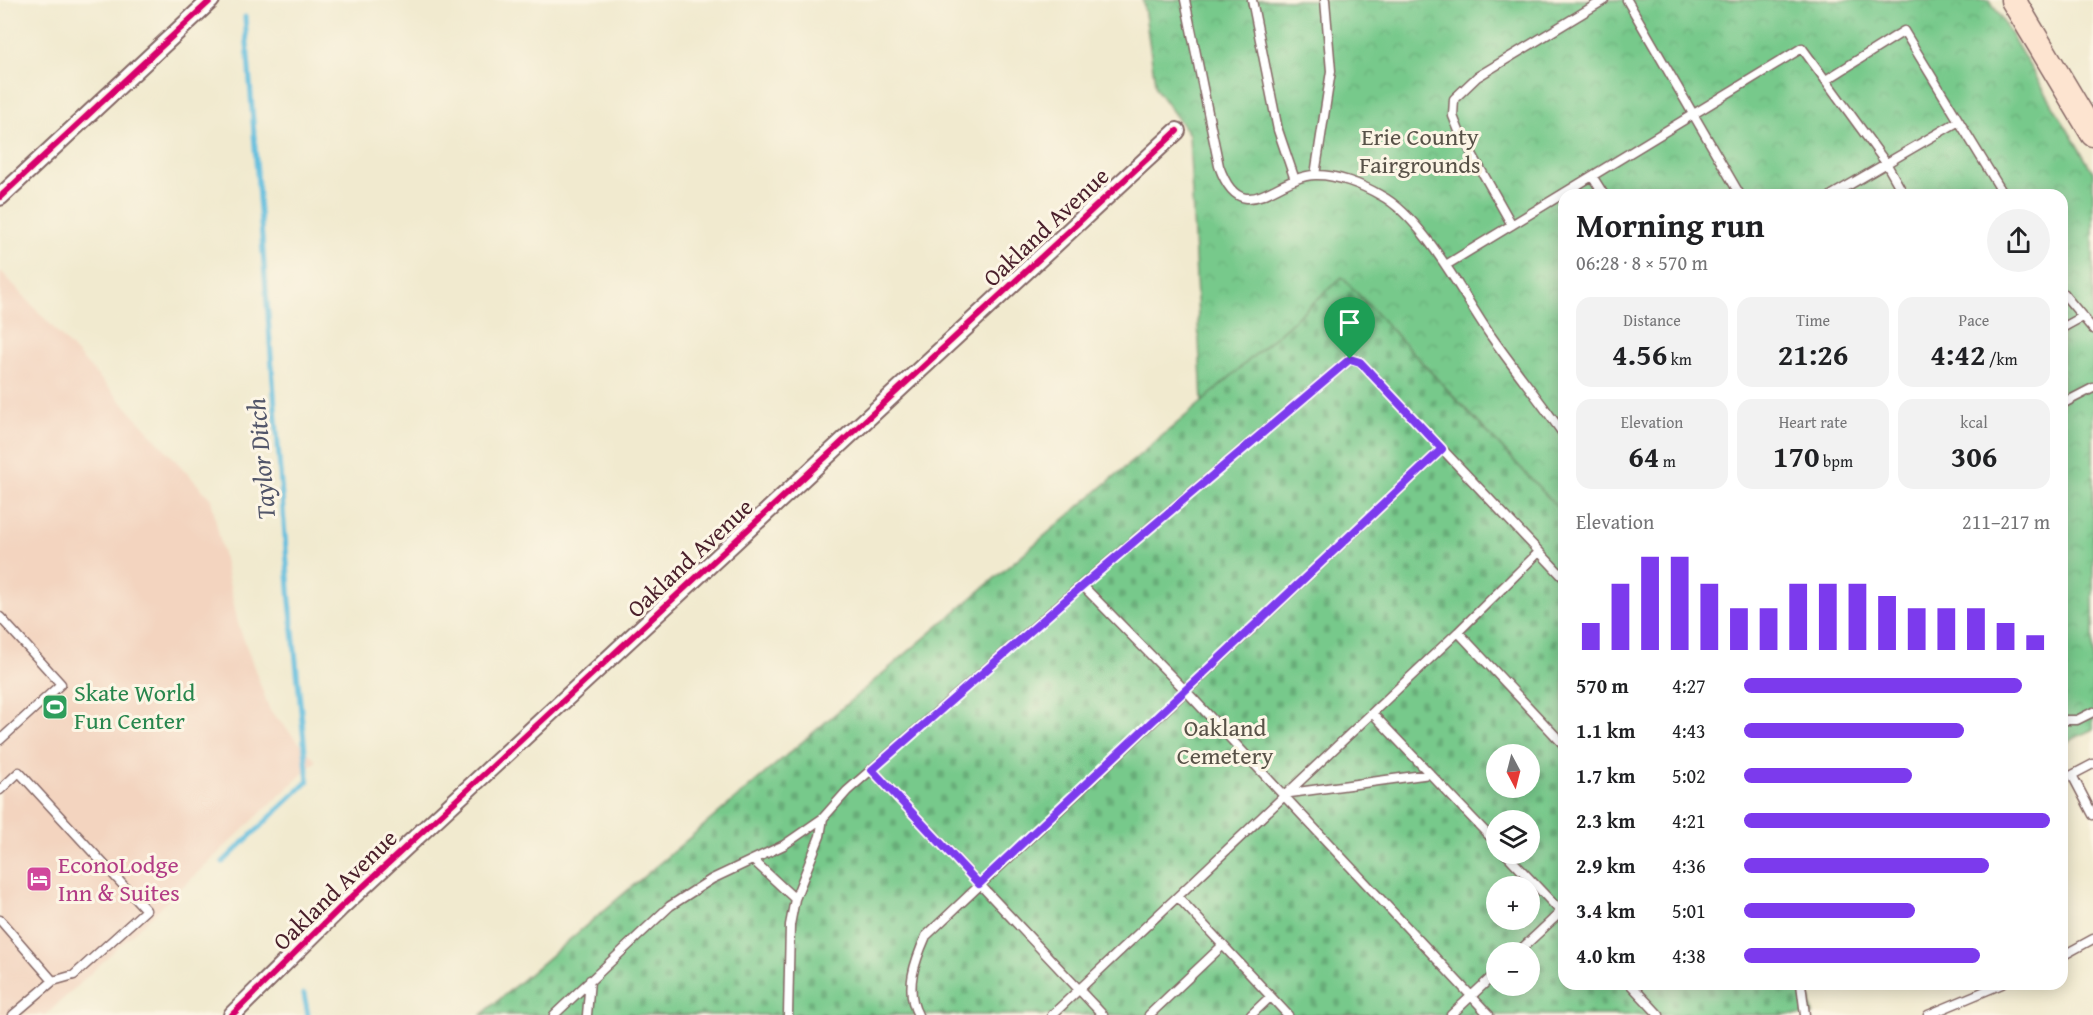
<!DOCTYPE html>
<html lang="en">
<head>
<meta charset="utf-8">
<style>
  :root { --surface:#fff; --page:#f2f2f2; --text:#202124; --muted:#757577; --accent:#7c3aed }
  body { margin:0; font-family:"Gentium Book Plus",serif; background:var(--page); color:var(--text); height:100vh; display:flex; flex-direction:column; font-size:22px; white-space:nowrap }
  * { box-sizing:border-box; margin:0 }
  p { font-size:20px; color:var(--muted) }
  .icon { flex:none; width:33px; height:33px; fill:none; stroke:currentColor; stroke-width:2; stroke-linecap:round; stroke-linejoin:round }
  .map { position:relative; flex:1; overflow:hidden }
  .drawer { position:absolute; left:1558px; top:189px; width:510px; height:801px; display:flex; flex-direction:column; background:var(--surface); border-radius:18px; box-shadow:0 3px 15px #0003 }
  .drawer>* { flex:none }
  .needle { width:39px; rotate:173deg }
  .buttons { position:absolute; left:1486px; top:744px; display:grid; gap:12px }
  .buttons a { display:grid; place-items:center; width:54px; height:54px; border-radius:50%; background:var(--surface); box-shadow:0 3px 15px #0003; font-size:30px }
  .pin { position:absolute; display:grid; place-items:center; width:51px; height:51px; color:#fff; margin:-62px -26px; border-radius:50% 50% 50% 0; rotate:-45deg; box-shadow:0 0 6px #0007 }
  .pin .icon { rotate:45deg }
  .round { display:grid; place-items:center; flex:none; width:63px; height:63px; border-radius:32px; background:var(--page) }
  .headline { display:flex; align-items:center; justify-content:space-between; height:102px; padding:0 18px }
  h1 { font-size:33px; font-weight:800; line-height:45px }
  .figures { display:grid; grid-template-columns:repeat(3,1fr); gap:9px; height:102px; padding:6px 18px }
  .figures div { display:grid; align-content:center; border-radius:15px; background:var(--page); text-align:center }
  .figures b { font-size:30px; font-weight:800 }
  .figures small { font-size:16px; font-weight:400 }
  .figures p { font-size:16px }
  .chart { height:168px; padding:12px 18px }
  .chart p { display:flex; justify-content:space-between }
  .chart svg { width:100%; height:108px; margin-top:6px; stroke:var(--accent); stroke-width:6 }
  ul { padding:0 18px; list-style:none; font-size:20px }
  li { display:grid; grid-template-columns:96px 72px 1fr; align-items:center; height:45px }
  li i { height:15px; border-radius:8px; background:var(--accent) }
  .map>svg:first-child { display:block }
  .built { fill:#f3d4bf }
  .cemetery { fill:url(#cemetery-stones); stroke:#60745b; stroke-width:1.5; fill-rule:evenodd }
  .park { fill:url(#park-crowns); stroke:#60745b; stroke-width:1.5 }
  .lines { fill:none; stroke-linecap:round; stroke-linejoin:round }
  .stream { stroke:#60bdde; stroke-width:5 }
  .service-casing { stroke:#846664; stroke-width:11 }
  .minor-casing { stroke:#846664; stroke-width:20 }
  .secondary-casing { stroke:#846664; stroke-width:27 }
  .service { stroke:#fff; stroke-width:8 }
  .minor { stroke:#fff; stroke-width:16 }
  .secondary { stroke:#fde4d0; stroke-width:24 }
  .cycleway-casing { stroke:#fcf5e5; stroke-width:10 }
  .cycleway { stroke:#d6006c; stroke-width:6 }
  .route-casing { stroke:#fff; stroke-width:12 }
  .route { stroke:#7c3aed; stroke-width:8 }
  .labels { text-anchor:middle; stroke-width:6; stroke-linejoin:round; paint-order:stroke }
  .park-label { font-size:24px; fill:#585248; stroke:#fcf5e5 }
  .street-label { font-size:24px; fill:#4a1f2b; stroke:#fcf5e5 }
  .leisure-label { font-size:24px; fill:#27864d; stroke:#fcf5e5; text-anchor:start }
  .hotel-label { font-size:24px; fill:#b23c85; stroke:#fcf5e5; text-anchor:start }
  .water-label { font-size:26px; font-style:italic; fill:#52566a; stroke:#fcf5e5 }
</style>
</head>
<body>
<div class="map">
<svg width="2093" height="1015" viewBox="0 0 2093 1015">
  <defs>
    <pattern id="cemetery-stones" width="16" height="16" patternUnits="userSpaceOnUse" patternTransform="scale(1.5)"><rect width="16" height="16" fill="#77c98b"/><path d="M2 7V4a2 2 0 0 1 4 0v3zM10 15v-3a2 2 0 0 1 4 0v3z" fill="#68ac78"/></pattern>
    <pattern id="park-crowns" width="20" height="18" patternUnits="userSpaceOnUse" patternTransform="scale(1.5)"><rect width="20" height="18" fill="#77c98b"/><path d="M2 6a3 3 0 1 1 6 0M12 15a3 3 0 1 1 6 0" fill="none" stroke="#68ac78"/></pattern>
  </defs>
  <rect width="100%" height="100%" fill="#fcf5e5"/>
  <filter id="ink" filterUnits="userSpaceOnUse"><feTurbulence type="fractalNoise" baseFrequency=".0167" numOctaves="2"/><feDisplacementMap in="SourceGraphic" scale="12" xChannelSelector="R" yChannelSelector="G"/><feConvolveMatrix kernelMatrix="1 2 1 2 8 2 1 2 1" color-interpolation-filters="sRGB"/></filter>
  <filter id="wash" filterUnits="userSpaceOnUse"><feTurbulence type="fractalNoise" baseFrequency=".008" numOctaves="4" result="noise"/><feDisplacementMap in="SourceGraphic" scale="24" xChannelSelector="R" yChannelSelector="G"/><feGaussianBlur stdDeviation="1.35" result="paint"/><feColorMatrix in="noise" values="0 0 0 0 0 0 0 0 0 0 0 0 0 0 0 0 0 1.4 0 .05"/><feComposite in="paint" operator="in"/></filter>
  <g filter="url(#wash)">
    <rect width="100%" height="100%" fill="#f1eacf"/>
    <path class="built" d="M0 270 211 499 238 624 270 711 316 761 46 1015H0Z"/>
    <path class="cemetery" d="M1342 277 1564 514V984H1808L1813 1015H481L1202 402ZM1497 754H1530V788H1497ZM1497 820H1530V854H1497ZM1497 886H1530V920H1497ZM1497 952H1530V986H1497Z"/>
    <path class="park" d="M1143 0H1990L2093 172V729L2063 744 2062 195H1564V514L1342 277 1202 402 1189 134 1156 89Z"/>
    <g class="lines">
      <path class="stream" d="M223 862 308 781 290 601 245 17
        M304 994 308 1015"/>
    </g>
  </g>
  <g filter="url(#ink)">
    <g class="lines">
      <g class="service-casing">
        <path id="service" d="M1185 0 1219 166C1242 232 1276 176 1315 175 1335 174 1363 185 1380 195 1424 218 1463 296 1491 336 1515 370 1541 402 1564 435
          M1252 0 1278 130 1295 180
          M1627 0 1740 195
          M1826 80 1904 31 2004 195
          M1315 175 1331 71 1325 0
          M1592 176 1604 195
          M1832 195 1959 121
          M1512 225 1459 131 1453 116 1454 99 1477 77 1604 0
          M1446 265 1802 48 1886 163 1904 195
          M2062 292 2093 329
          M2062 328 2082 317
          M2062 404 2093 388
          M1082 585 1186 691 1489 1015
          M0 617 61 684 0 740
          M1458 632 1564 745
          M1372 713 1497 844
          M2062 720H2077L2093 712
          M2093 764 2072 775 2093 815
          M872 770 1103 1015
          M0 790 19 772 146 910 74 975 53 981
          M1283 794 1430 774
          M1506 854 1564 915
          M753 860 795 899 790 925 788 1015
          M1178 897 1288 1015
          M795 899 820 836 823 818
          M0 920 53 981 13 1015
          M1518 952 1564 909
          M2062 956 2093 939
          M1630 984 1659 1015
          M1801 984 1805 1015
          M554 1015 670 906 712 879 784 845 823 818 847 791 1082 585 1350 359 1360 362 1564 578
          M587 1015 590 980
          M918 1015C904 989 915 961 926 936L1442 449
          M1052 1015 1458 632 1539 552
          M1149 1015 1223 945
          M1251 1015 1270 997
          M1451 1015 1497 972
          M1928 1015 2002 984"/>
      </g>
      <g class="minor-casing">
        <path id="minor" d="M0 197 211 0
          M232 1015 340 908 1177 131"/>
      </g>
      <g class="secondary-casing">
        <path id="secondary" d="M2013 0 2093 134"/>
      </g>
      <use href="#service" class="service"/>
      <use href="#minor" class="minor"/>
      <use href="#secondary" class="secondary"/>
      <g class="cycleway-casing">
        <path id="cycleway" d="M0 197 211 0
          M232 1015 340 908 1177 131"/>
      </g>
      <use href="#cycleway" class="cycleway"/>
    </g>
  </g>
  <g class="lines" filter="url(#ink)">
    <g class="route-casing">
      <path id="route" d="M1350 359 1360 362 1442 449 979 884 872 770 1083 585Z"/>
    </g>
    <use href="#route" class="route"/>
  </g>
  <defs>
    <g id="stadium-square" transform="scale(1.35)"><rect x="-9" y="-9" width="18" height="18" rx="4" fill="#2e9e5b" stroke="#fcf5e5"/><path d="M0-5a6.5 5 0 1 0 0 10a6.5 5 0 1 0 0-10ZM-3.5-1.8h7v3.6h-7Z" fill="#fff"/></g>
    <g id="hotel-square" transform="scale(1.35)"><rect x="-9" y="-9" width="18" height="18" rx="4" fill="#d1479c" stroke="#fcf5e5"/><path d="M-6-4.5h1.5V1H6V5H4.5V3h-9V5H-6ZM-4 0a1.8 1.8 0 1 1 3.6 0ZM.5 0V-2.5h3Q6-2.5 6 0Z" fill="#fff"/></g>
  </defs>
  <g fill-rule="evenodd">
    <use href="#stadium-square" x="55" y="707"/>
    <use href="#hotel-square" x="39" y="879"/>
  </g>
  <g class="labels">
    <g class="park-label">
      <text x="1420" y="145">Erie County<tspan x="1420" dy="28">Fairgrounds</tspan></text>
      <text x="1225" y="736">Oakland<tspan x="1225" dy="28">Cemetery</tspan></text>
    </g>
    <g class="street-label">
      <text transform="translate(1046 227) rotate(-43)" y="8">Oakland Avenue</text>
      <text transform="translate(690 558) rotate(-43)" y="8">Oakland Avenue</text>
      <text transform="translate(335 890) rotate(-44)" y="8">Oakland Avenue</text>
    </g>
    <g class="leisure-label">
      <text x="74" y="701">Skate World<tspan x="74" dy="28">Fun Center</tspan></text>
    </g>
    <g class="hotel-label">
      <text x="58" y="873">EconoLodge<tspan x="58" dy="28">Inn &amp; Suites</tspan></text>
    </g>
    <g class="water-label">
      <text transform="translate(261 459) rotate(-95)" y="9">Taylor Ditch</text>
    </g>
  </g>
</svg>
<div class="buttons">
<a><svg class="needle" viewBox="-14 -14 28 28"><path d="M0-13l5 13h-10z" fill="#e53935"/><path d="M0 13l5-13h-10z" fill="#757577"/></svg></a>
<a><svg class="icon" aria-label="layers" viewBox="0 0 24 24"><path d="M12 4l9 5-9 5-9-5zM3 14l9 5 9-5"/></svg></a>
<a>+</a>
<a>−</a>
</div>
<div class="pin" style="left:1350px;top:359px;background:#1e9e55"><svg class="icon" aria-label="arrive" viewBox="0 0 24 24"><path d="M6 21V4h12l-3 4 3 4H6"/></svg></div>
<section class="drawer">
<div class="headline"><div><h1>Morning run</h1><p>06:28 · 8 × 570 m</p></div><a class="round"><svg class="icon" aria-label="share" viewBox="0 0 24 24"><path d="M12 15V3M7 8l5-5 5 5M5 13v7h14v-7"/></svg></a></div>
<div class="figures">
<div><p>Distance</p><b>4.56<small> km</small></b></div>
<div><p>Time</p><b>21:26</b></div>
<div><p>Pace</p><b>4:42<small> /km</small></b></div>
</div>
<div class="figures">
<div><p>Elevation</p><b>64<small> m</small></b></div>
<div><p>Heart rate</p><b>170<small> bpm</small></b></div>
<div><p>kcal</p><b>306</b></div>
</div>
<div class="chart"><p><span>Elevation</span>211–217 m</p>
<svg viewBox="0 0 160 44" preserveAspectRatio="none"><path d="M5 44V33M15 44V17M25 44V6M35 44V6M45 44V17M55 44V27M65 44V27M75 44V17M85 44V17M95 44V17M105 44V22M115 44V27M125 44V27M135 44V27M145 44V33M155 44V38"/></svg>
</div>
<ul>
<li><b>570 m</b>4:27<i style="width:91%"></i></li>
<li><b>1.1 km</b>4:43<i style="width:72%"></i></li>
<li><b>1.7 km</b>5:02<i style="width:55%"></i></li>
<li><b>2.3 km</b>4:21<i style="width:100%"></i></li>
<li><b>2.9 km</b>4:36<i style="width:80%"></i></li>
<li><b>3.4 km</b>5:01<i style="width:56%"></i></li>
<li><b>4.0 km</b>4:38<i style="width:77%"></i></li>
</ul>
</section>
</div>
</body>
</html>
